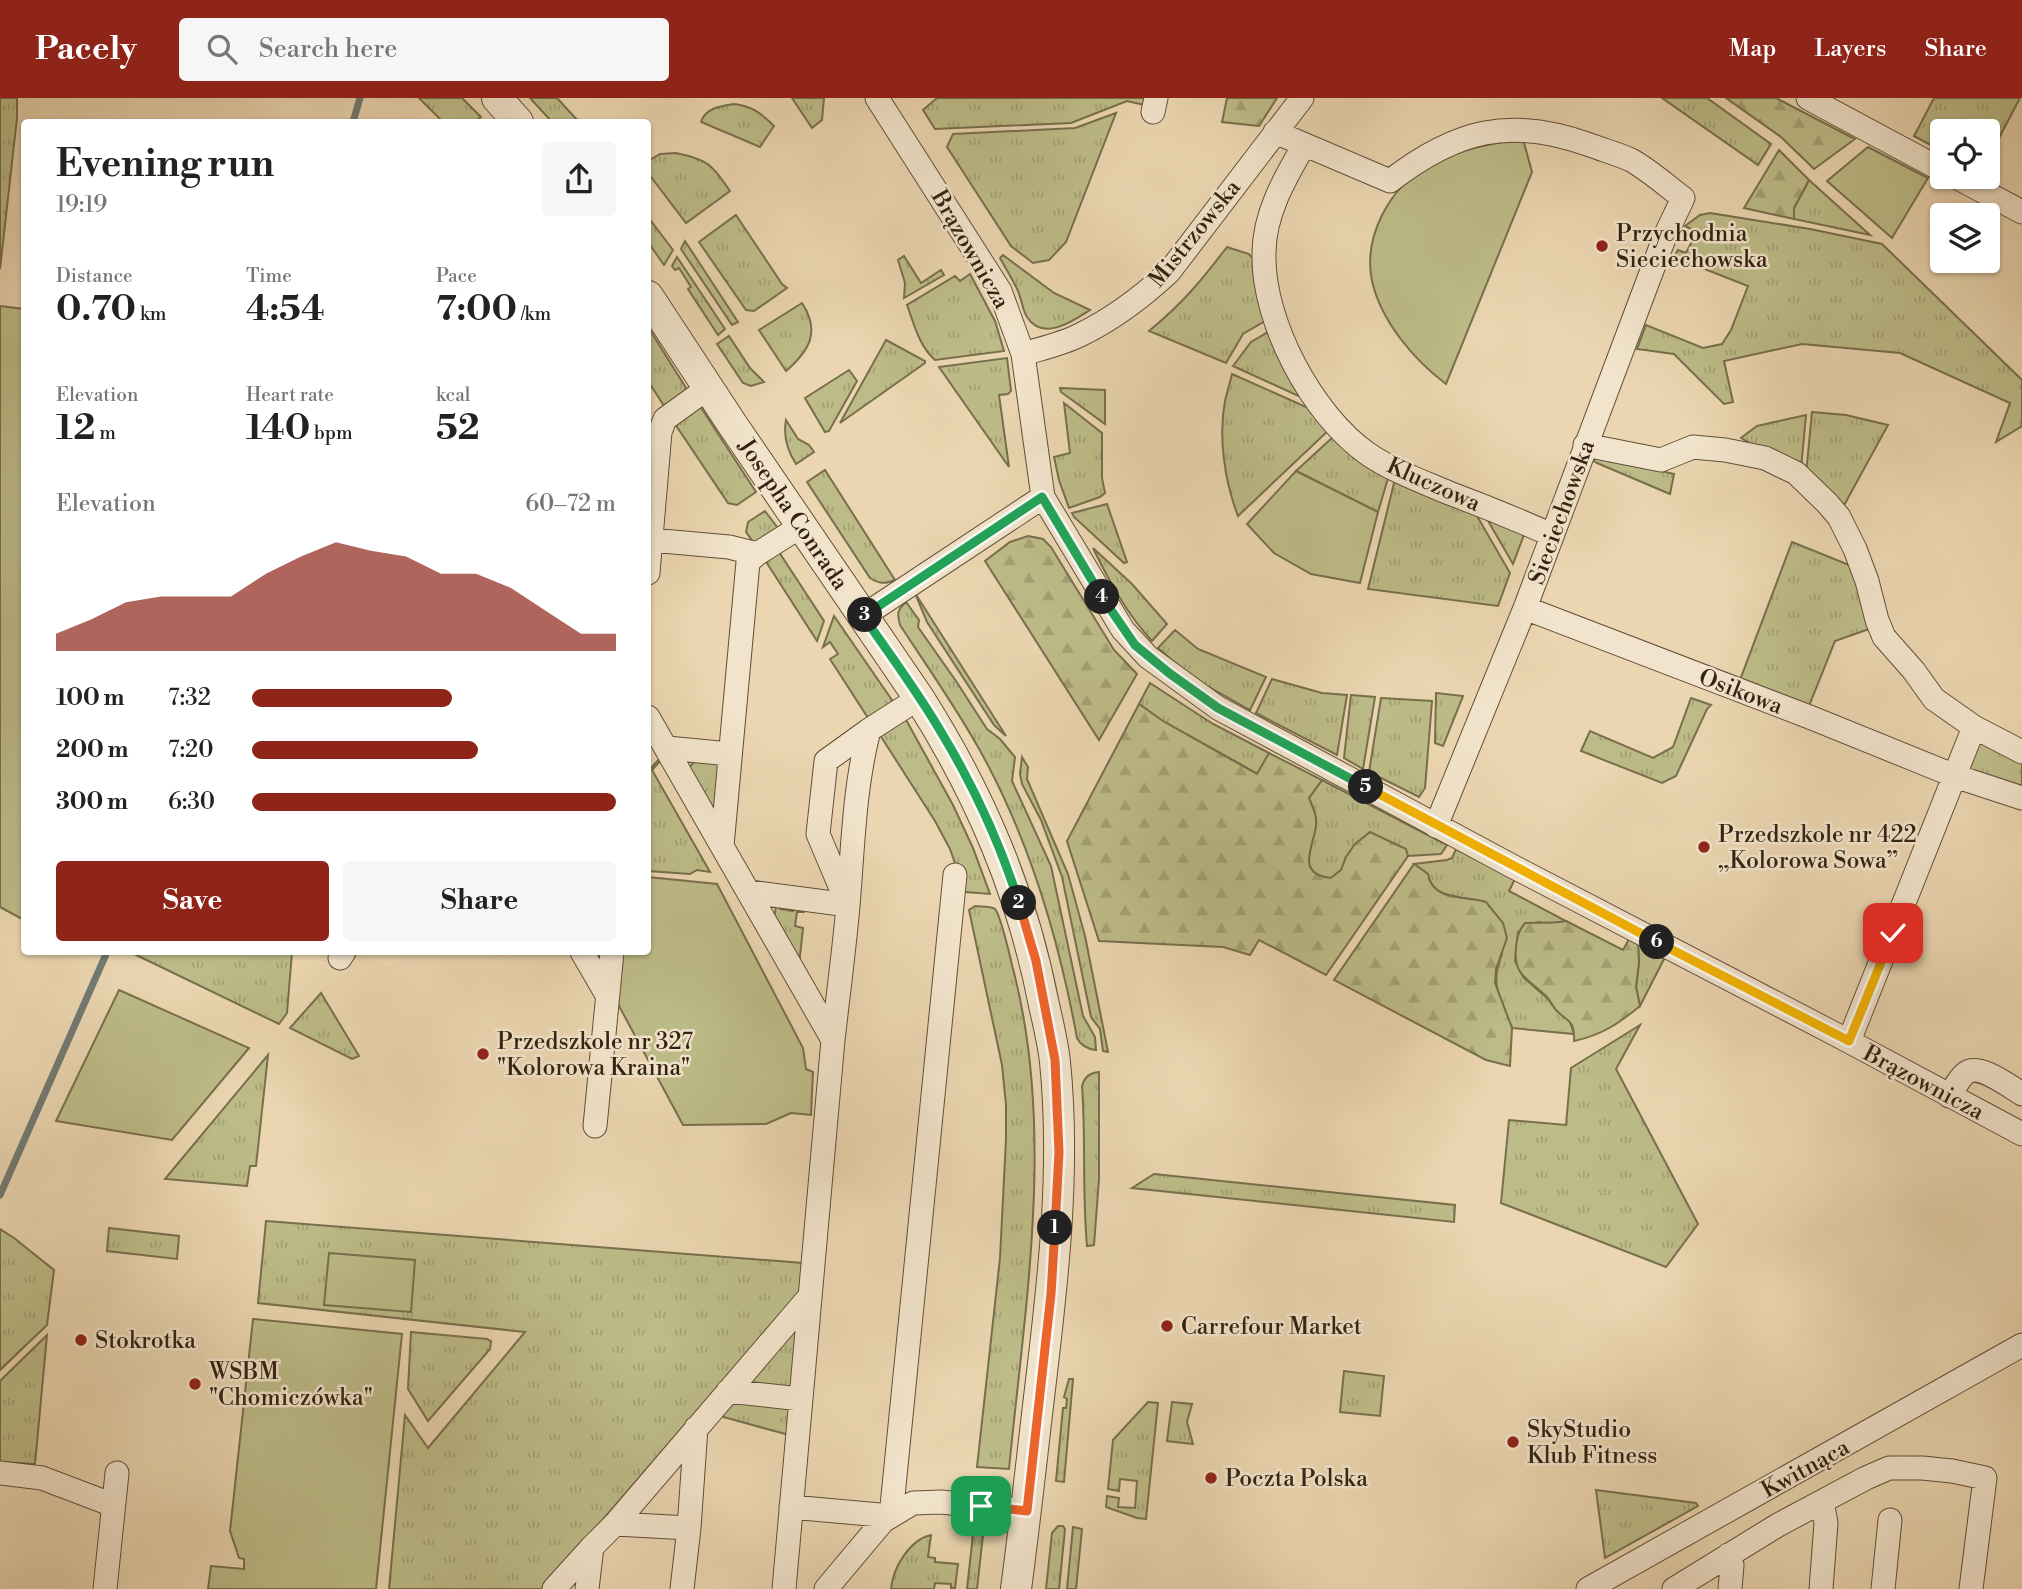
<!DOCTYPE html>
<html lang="en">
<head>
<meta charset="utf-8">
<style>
  :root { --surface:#fff; --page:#f6f6f6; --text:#222; --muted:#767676; --accent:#8f2418 }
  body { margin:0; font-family:"Libre Bodoni",serif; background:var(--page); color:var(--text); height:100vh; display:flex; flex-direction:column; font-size:26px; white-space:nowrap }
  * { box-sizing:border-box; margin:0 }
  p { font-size:23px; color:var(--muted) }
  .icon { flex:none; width:38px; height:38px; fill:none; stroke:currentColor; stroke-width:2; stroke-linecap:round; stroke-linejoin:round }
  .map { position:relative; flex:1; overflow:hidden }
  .panel { position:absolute; left:21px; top:21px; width:630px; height:836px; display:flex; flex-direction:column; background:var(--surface); border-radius:7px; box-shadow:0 2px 5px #0004 }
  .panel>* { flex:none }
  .fabs { position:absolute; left:1930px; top:21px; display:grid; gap:14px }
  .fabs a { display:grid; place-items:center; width:70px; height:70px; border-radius:7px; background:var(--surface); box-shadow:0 2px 5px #0004; font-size:35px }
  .pin { position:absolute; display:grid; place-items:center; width:60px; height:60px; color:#fff; margin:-30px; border-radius:14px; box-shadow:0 4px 10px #0006 }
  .km { position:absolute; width:35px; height:35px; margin:-18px; border-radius:50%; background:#222; color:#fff; font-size:19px; line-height:35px; text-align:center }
  .round { display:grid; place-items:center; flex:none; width:74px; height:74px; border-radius:7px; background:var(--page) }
  .head { display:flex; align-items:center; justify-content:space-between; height:119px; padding:0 35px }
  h1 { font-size:38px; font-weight:700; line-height:52px }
  .figures { display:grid; grid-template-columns:repeat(3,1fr); gap:10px; height:119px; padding:7px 35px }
  .figures div { display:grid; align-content:center }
  .figures b { font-size:35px; font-weight:700 }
  .figures small { font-size:19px; font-weight:400 }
  .figures p { font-size:19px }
  .chart { height:196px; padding:14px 35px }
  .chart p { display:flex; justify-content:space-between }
  .chart svg { width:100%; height:126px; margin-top:7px; fill:var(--accent); opacity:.7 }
  .primary-button { display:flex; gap:14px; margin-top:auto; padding:14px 35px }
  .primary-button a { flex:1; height:80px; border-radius:7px; background:var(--accent); color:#fff; font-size:28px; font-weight:700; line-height:80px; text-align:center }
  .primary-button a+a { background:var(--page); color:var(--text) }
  ul { padding:0 35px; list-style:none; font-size:23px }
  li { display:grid; grid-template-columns:112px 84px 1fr; align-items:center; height:52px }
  li i { height:18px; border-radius:9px; background:var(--accent) }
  header { display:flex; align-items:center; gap:42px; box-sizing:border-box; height:98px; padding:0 35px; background:var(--accent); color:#fff }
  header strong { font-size:33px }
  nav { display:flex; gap:38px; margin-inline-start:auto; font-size:24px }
  .search { width:490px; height:63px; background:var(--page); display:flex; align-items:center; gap:18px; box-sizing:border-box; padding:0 24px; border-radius:7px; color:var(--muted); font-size:26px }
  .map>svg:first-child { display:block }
  .grass { fill:url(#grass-tufts); stroke:#786f4c; stroke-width:2 }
  .forest { fill:url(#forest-firs); stroke:#786f4c; stroke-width:2 }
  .park { fill:#bdbc88; stroke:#786f4c; stroke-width:2 }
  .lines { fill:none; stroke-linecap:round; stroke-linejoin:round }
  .stream { stroke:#727b74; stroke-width:7 }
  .minor-casing { stroke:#614f39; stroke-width:25 }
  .tertiary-casing { stroke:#614f39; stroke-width:32 }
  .minor { stroke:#f2e4cc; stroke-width:23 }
  .tertiary { stroke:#f2e4cc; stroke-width:30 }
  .split-1-casing { stroke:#fff; stroke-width:14 }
  .split-2-casing { stroke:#fff; stroke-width:14 }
  .split-3-casing { stroke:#fff; stroke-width:14 }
  .split-4-casing { stroke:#fff; stroke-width:14 }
  .split-5-casing { stroke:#fff; stroke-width:14 }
  .split-6-casing { stroke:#fff; stroke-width:14 }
  .split-7-casing { stroke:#fff; stroke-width:14 }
  .split-1 { stroke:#f0652b; stroke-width:9 }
  .split-2 { stroke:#f0652b; stroke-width:9 }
  .split-3 { stroke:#22a559; stroke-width:9 }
  .split-4 { stroke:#22a559; stroke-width:9 }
  .split-5 { stroke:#22a559; stroke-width:9 }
  .split-6 { stroke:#f5b400; stroke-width:9 }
  .split-7 { stroke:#f5b400; stroke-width:9 }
  .poi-dot { fill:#8f2418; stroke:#f2e4cc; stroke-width:2.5 }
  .labels { text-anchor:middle; stroke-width:5; stroke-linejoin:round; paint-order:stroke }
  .street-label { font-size:23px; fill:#321; stroke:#f2e4cc }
  .poi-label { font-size:23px; fill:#321; stroke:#f2e4cc; text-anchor:start }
</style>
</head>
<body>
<header>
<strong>Pacely</strong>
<div class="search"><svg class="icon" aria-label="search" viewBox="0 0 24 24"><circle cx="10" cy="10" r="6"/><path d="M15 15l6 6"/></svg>Search here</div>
<nav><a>Map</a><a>Layers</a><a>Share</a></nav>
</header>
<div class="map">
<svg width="2022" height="1491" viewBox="0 0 2022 1491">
  <defs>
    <pattern id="grass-tufts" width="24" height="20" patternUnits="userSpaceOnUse" patternTransform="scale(1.75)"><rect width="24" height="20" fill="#bdbc88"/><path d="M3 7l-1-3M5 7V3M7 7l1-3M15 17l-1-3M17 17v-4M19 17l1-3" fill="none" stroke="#a3a174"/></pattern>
    <pattern id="forest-firs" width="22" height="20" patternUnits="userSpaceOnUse" patternTransform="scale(1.75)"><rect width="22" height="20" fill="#bdbc88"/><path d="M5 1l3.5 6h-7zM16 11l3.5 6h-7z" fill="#a3a174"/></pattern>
  </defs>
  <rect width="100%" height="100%" fill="#ebd6b1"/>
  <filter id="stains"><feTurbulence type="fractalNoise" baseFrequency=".00286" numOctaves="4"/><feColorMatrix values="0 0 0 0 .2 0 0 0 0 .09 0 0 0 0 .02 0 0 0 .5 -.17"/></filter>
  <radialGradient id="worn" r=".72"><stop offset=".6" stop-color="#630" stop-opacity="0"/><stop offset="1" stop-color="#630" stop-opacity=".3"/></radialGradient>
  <path class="grass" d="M0 0H17V20L0 171Z
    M419 0H462L481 19 475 24H443Z
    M530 0H557L579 24H552Z
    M792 0H824L822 22 812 30Z
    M937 0H1150L1149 8 1127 3 1071 25 935 31 923 12Z
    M1662 0H1707L1771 46 1758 67Z
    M1934 0H2020L1988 61V33H1942V53L1914 38Z
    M734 6C752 8 761 15 774 28L760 49 701 24C705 10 721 8 734 6Z
    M1116 15 1066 144 1049 162 1033 165 1011 148 947 49 953 36 1075 30Z
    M676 55C709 62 711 66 730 93L686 125 648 75V63L660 56Z
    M1809 82 1870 137 1794 121V110Z
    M1710 115 1810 131 1882 146 2022 282V328L1996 344 2010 305 1900 255 1802 246 1724 263 1733 304 1724 306 1674 256 1637 251 1646 227 1703 250 1722 246 1731 232 1748 188 1674 159 1678 152 1686 155 1697 134 1685 128 1700 117Z
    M736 117 782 186 787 190 754 213 746 212 699 144Z
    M648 119 673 152 664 167 648 144Z
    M685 143 738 224 732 227 681 151Z
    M1227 149 1249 156 1254 162 1265 223 1243 236 1226 265 1149 233C1183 205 1201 183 1227 149Z
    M1003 157 1054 195 1090 212C1073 223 1043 244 1027 219 1022 211 1022 202 1018 193 1013 182 1006 171 1000 160Z
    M904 158 921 185 941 172 944 177 904 200 905 185 898 162Z
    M677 159 725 231 718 237 688 191 691 189 679 170 675 172 672 168Z
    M970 176 995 223 1004 253 935 262C919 248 914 226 907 207L955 178 960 183Z
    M802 205C821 234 809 253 786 273L759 232Z
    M648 229 686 290 684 300 666 311 648 283Z
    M1270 233 1305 301 1233 268 1251 244Z
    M729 238 750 270 764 284 751 288 743 285 717 246Z
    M886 242 925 263V265L840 325Z
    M1007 260 1011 293 1008 296 999 297 1009 369 939 269Z
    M849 272 857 283 829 333 825 334 805 300Z
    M1232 276 1313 312 1330 331 1238 418C1225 384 1218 340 1225 303 1227 294 1230 285 1232 276Z
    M1060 290 1105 292V326L1061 294Z
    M698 305 756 394 737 407 728 405 673 323Z
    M1064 305 1102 335V380L1105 395 1100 399 1069 410 1059 382 1054 359 1070 355Z
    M1812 314 1846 317 1888 327 1842 411 1806 376Z
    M1806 317 1801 371 1748 348V344L1741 340 1757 328Z
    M786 322 798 341 809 347 814 354 796 366C787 352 783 338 786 322Z
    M1335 337 1389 377 1378 414 1296 373Z
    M1596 358 1674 376 1670 396 1597 365 1594 363Z
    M825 372 895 482C885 486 879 486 870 480L807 384Z
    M1396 377 1473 411 1510 475 1498 508 1368 491Z
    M1107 406 1127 464 1124 465 1074 419 1072 415Z
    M765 413 780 433 756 448 746 434 748 424Z
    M1484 416 1525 434 1513 466Z
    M1792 444 1854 469 1869 531 1835 543 1809 608 1740 582Z
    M1093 450 1132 486 1167 526 1152 543C1127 516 1109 483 1093 450Z
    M777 451 824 523 817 543 763 459Z
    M915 495 1006 638 994 627 927 524Z
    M906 504 919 522 918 529 956 583 987 631 1000 641 1015 659 1012 683 1051 768 1083 918 1095 939 1096 952C1087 951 1081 948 1077 940 1059 842 1031 746 983 658 958 612 928 570 900 527 897 516 897 512 906 504Z
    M834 518 894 605 870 623 830 561 838 556 830 544 823 549Z
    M1175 532 1198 551 1266 579 1250 612 1193 580 1158 550Z
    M1272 581 1322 595 1347 597 1337 657 1256 615Z
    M1150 585 1213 626 1269 655 1258 676 1163 623 1139 606Z
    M1436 595 1463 598 1443 648 1435 645Z
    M1351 597 1375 599 1363 671 1344 660Z
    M1381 600 1432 603 1425 690 1419 699 1369 674Z
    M1691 600 1711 607 1707 611 1676 678 1662 685 1581 653 1590 633 1653 660 1673 649Z
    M905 620 953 707 973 750 990 796 965 794 950 751 935 723 878 634Z
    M1976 640 2022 662V694L1965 669Z
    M663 657 664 659 652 672 710 774 697 772 690 776 648 773V673Z
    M1022 659 1028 669 1027 681 1068 776 1085 838 1108 954 1103 953 1100 931 1091 919 1062 779 1041 722 1022 686 1020 676Z
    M698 661 722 667 716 708H712L688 670Z
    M1322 682 1447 747 1441 756 1408 758 1405 751 1346 759 1341 772 1331 780C1295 776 1313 750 1316 727 1317 717 1313 710 1309 700Z
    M1456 751 1515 781 1509 793 1566 823 1551 826 1538 824 1518 834 1515 863 1523 879 1547 900 1557 913 1569 921 1574 936 1512 930C1501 900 1489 887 1502 856L1486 804C1465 798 1432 803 1428 776L1414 766 1447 762 1452 760Z
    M780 806V811L793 813V807L805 809 804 814H797L795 828 803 830 799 867 774 821 776 808Z
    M975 808C980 809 991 808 995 811 1000 816 1010 858 1012 867 1056 1030 1025 1206 1009 1371L977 1369 1000 1160 1006 1041V1007L1002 967 969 812Z
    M1638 845 1664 861 1640 908 1636 889 1639 865Z
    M130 854H292L287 915 279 926Z
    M321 895 359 958 352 961 290 930Z
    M1640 927 1616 971 1698 1126 1666 1169 1501 1105 1509 1022 1566 1027 1571 970Z
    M268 957 256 1068H250L247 1088 165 1081Z
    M1099 974V1081L1094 1147 1087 1148C1082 1094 1086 1041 1082 988 1085 978 1090 975 1099 974Z
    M1154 1076 1455 1107 1454 1124 1132 1090Z
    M266 1123 803 1165 801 1192 543 1491H389L405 1317 428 1350 525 1234 258 1205Z
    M109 1130 179 1138 177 1161 107 1153Z
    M0 1131 14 1140 54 1172 47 1227 0 1272Z
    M792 1228 800 1229 793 1293 765 1286 748 1285Z
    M411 1234 487 1241 491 1243 490 1251 428 1323 408 1291Z
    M47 1237 35 1366 0 1364V1283Z
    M1344 1273 1384 1278 1380 1318 1340 1314Z
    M1069 1281H1073L1064 1384 1056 1383 1063 1310H1066L1067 1301 1064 1299Z
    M727 1304 787 1309 790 1315 789 1337 716 1317Z
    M1148 1304 1158 1305 1146 1421 1137 1420 1106 1409 1107 1398 1119 1400 1118 1409 1135 1410 1137 1383 1120 1381 1119 1393 1108 1391 1113 1342Z
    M1172 1304 1192 1306 1187 1324 1193 1346 1167 1343Z
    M1596 1392 1696 1405 1698 1408 1605 1460Z
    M974 1427 984 1428 977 1491H967Z
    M1058 1428H1063L1065 1431 1059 1491H1046L1052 1435Z
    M1073 1429 1082 1431 1076 1491H1067Z
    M931 1437 928 1459 935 1460V1464L958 1466 955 1490H951V1486L935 1485 934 1491H891C893 1470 909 1442 931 1437Z"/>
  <path class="forest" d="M1227 0H1277L1259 28 1222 24Z
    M1726 0H1776L1855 41 1814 71 1781 39Z
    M1779 52 1809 82 1794 110V121L1744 110Z
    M1028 438 1043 441 1051 449 1114 552 1137 576 1099 642 985 463 1010 444Z
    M1139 606 1163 623 1257 676 1269 655 1322 682 1309 700C1313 710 1317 717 1316 728 1313 750 1295 776 1331 780L1341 772 1346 759 1355 746 1370 734 1406 751 1408 758 1326 877 1259 842 1250 857 1223 849 1099 843 1067 743Z
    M1414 766 1428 776C1432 803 1465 798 1486 804L1503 825 1507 840 1496 871 1495 885 1512 930 1510 968 1486 962 1334 882Z
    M1566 823 1623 852 1629 841 1638 845 1639 865 1636 889 1640 908C1618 926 1602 937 1574 943 1575 921 1567 924 1556 912 1552 907 1550 902 1546 898 1529 881 1513 878 1516 850 1517 840 1518 833 1525 825 1539 824 1551 826 1566 823Z"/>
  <path class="park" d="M1523 41 1532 74 1446 286C1414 262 1381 223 1372 183 1363 139 1389 91 1426 69 1455 52 1491 45 1523 41Z
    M1868 49 1928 80 1892 140 1827 83Z
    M0 208 24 211V822L0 809Z
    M1296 373 1378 414 1360 485 1311 476 1274 455 1247 426Z
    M648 779 717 786 803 950 806 971 813 974 811 1017 791 1015 766 1026 683 1027 611 893 616 854H648Z
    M119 892 249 950 172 1042 56 1023Z
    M329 1155 415 1162 411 1214 324 1207Z
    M253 1221 402 1236 376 1491H208L211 1468 244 1471V1461L239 1460 230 1433Z"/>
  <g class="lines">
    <path class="stream" d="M353 24 360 0
      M0 1097 107 854"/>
    <g class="minor-casing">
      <path id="minor" d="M877 0 1000 193 1023 256 1043 399 1123 532 1148 559 1218 610 1512 768 1837 937 2022 1036
        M1808 0 1942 72
        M1153 14 1156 0
        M1275 34 1390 83C1456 32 1510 18 1590 47 1603 52 1618 56 1631 62 1649 72 1667 88 1683 100L1665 138 1651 175 1525 510 1436 728
        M1304 47C1285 80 1264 116 1264 155 1262 223 1312 317 1368 356 1393 373 1421 383 1449 395 1484 408 1518 422 1552 437
        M1956 79 2022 114
        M1023 256C1043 250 1062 246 1080 237 1113 221 1142 199 1169 174L1302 0
        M1585 347 1661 362 1693 349 1725 352 1765 360 1796 375 1827 405 1839 419 1855 451 1867 483 1877 522 1884 539 1914 573 1934 601 1974 629 2022 654
        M651 442 729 449 757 456
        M648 475 660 334 665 321 708 290
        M1525 510 1812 620 1955 678 2022 700
        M863 518 1043 399
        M648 619 833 942 784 1491
        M667 650 730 656
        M722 748 748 464 757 456 803 427
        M749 794 848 807 818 736 826 663 869 632 919 600
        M582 854 607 897
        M340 860 344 854
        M833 942C838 898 844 853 848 808 853 749 854 690 869 632
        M1849 943 1974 629
        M1949 998C1954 991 1959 980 1966 975 1979 965 2009 988 2022 996
        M595 1028 612 854
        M728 1293 800 1301
        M0 1375 42 1380 113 1407
        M791 1409 891 1418 955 777
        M615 1426 689 1430
        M1728 1457 1732 1467 1730 1491
        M105 1491 117 1375
        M554 1491 592 1449 615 1426 810 1198
        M587 1491 592 1449
        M682 1491 689 1430 696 1330
        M826 1491 883 1423 913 1405 941 1404 1027 1413
        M1588 1491 2022 1247
        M1674 1491 1778 1427 1866 1380 1889 1370H1922L1952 1373 1985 1380 1971 1491
        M1821 1491 1826 1425 1822 1404
        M1883 1491 1890 1422"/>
    </g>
    <g class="tertiary-casing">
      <path id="tertiary" d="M497 0 518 24
        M648 198 732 326 919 600C980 696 1022 794 1044 907 1048 925 1053 945 1055 964 1066 1072 1053 1183 1040 1291 1032 1358 1025 1424 1016 1491"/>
    </g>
    <use href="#minor" class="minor"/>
    <use href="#tertiary" class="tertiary"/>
  </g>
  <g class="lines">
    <g class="split-1-casing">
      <path id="split-1" d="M981 1408 1027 1413 1051 1196 1055 1130"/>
    </g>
    <g class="split-2-casing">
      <path id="split-2" d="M1019 805 1036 863 1055 962 1059 1054 1055 1130"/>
    </g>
    <g class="split-3-casing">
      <path id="split-3" d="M865 517 863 518C891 558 920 597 944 639 975 691 1001 748 1019 805"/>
    </g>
    <g class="split-4-casing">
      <path id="split-4" d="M865 517 1042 399 1102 499"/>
    </g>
    <g class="split-5-casing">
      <path id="split-5" d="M1102 499 1135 547 1169 575 1218 610 1366 689"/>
    </g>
    <g class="split-6-casing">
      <path id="split-6" d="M1366 689 1657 844"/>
    </g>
    <g class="split-7-casing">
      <path id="split-7" d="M1657 844 1849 943 1893 835"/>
    </g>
    <use href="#split-1" class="split-1"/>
    <use href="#split-2" class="split-2"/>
    <use href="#split-3" class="split-3"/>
    <use href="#split-4" class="split-4"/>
    <use href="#split-5" class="split-5"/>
    <use href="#split-6" class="split-6"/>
    <use href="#split-7" class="split-7"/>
  </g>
  <g class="poi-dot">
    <circle cx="1602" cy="148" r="7"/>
    <circle cx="1704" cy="749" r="7"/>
    <circle cx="483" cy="956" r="7"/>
    <circle cx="1167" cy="1228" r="7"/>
    <circle cx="81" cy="1242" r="7"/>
    <circle cx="195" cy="1286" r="7"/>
    <circle cx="1513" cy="1344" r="7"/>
    <circle cx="1211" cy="1380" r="7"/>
  </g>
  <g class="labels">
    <g class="street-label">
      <text transform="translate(1194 135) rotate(-51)" y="8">Mistrzowska</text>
      <text transform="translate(971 151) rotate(60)" y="8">Brązownicza</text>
      <text transform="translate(1434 386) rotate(24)" y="8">Kluczowa</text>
      <text transform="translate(1561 414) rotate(-70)" y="8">Sieciechowska</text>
      <text transform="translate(794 416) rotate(56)" y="8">Josepha Conrada</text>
      <text transform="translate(1741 593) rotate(21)" y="8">Osikowa</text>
      <text transform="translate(1924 984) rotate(28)" y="8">Brązownicza</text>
      <text transform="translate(1805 1370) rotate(-29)" y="8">Kwitnąca</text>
    </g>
    <g class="poi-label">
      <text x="1616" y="143">Przychodnia<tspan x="1616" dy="26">Sieciechowska</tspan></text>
      <text x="1718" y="744">Przedszkole nr 422<tspan x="1718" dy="26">„Kolorowa Sowa”</tspan></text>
      <text x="497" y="951">Przedszkole nr 327<tspan x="497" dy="26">"Kolorowa Kraina"</tspan></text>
      <text x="1181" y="1236">Carrefour Market</text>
      <text x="95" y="1250">Stokrotka</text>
      <text x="209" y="1281">WSBM<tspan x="209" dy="26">"Chomiczówka"</tspan></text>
      <text x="1527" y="1339">SkyStudio<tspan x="1527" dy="26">Klub Fitness</tspan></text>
      <text x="1225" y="1388">Poczta Polska</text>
    </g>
  </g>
  <rect width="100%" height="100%" filter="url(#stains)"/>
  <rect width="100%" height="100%" fill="url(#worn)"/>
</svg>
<div class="fabs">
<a><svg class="icon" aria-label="locate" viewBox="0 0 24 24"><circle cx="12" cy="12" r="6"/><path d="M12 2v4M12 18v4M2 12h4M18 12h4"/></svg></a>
<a><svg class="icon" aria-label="layers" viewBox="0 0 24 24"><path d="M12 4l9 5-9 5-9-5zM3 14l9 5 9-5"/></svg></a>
</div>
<div class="pin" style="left:981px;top:1408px;background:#1e9e55"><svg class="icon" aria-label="arrive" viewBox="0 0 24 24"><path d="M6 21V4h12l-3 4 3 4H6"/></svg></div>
<div class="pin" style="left:1893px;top:835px;background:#d93025"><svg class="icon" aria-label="check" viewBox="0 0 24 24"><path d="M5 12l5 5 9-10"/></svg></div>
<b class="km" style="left:1055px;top:1130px">1</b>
<b class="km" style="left:1019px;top:805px">2</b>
<b class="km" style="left:865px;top:517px">3</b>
<b class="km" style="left:1102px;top:499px">4</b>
<b class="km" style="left:1366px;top:689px">5</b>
<b class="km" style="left:1657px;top:844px">6</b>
<section class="panel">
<div class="head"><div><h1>Evening run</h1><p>19:19</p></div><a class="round"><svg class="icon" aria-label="share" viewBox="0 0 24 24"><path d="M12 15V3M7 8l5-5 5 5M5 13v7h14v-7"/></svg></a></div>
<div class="figures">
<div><p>Distance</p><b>0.70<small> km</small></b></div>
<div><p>Time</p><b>4:54</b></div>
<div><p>Pace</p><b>7:00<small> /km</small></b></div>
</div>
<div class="figures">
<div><p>Elevation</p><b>12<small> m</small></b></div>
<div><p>Heart rate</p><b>140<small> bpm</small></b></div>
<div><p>kcal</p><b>52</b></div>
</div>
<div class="chart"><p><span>Elevation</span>60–72 m</p>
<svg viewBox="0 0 160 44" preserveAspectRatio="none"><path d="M0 44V38L10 33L20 27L30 25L40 25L50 25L60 17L70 11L80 6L90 9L100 11L110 17L120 17L130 22L140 30L150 38L160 38V44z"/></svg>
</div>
<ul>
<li><b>100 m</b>7:32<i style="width:55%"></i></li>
<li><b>200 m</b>7:20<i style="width:62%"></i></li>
<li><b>300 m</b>6:30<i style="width:100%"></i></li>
</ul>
<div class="primary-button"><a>Save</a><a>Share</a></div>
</section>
</div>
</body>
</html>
